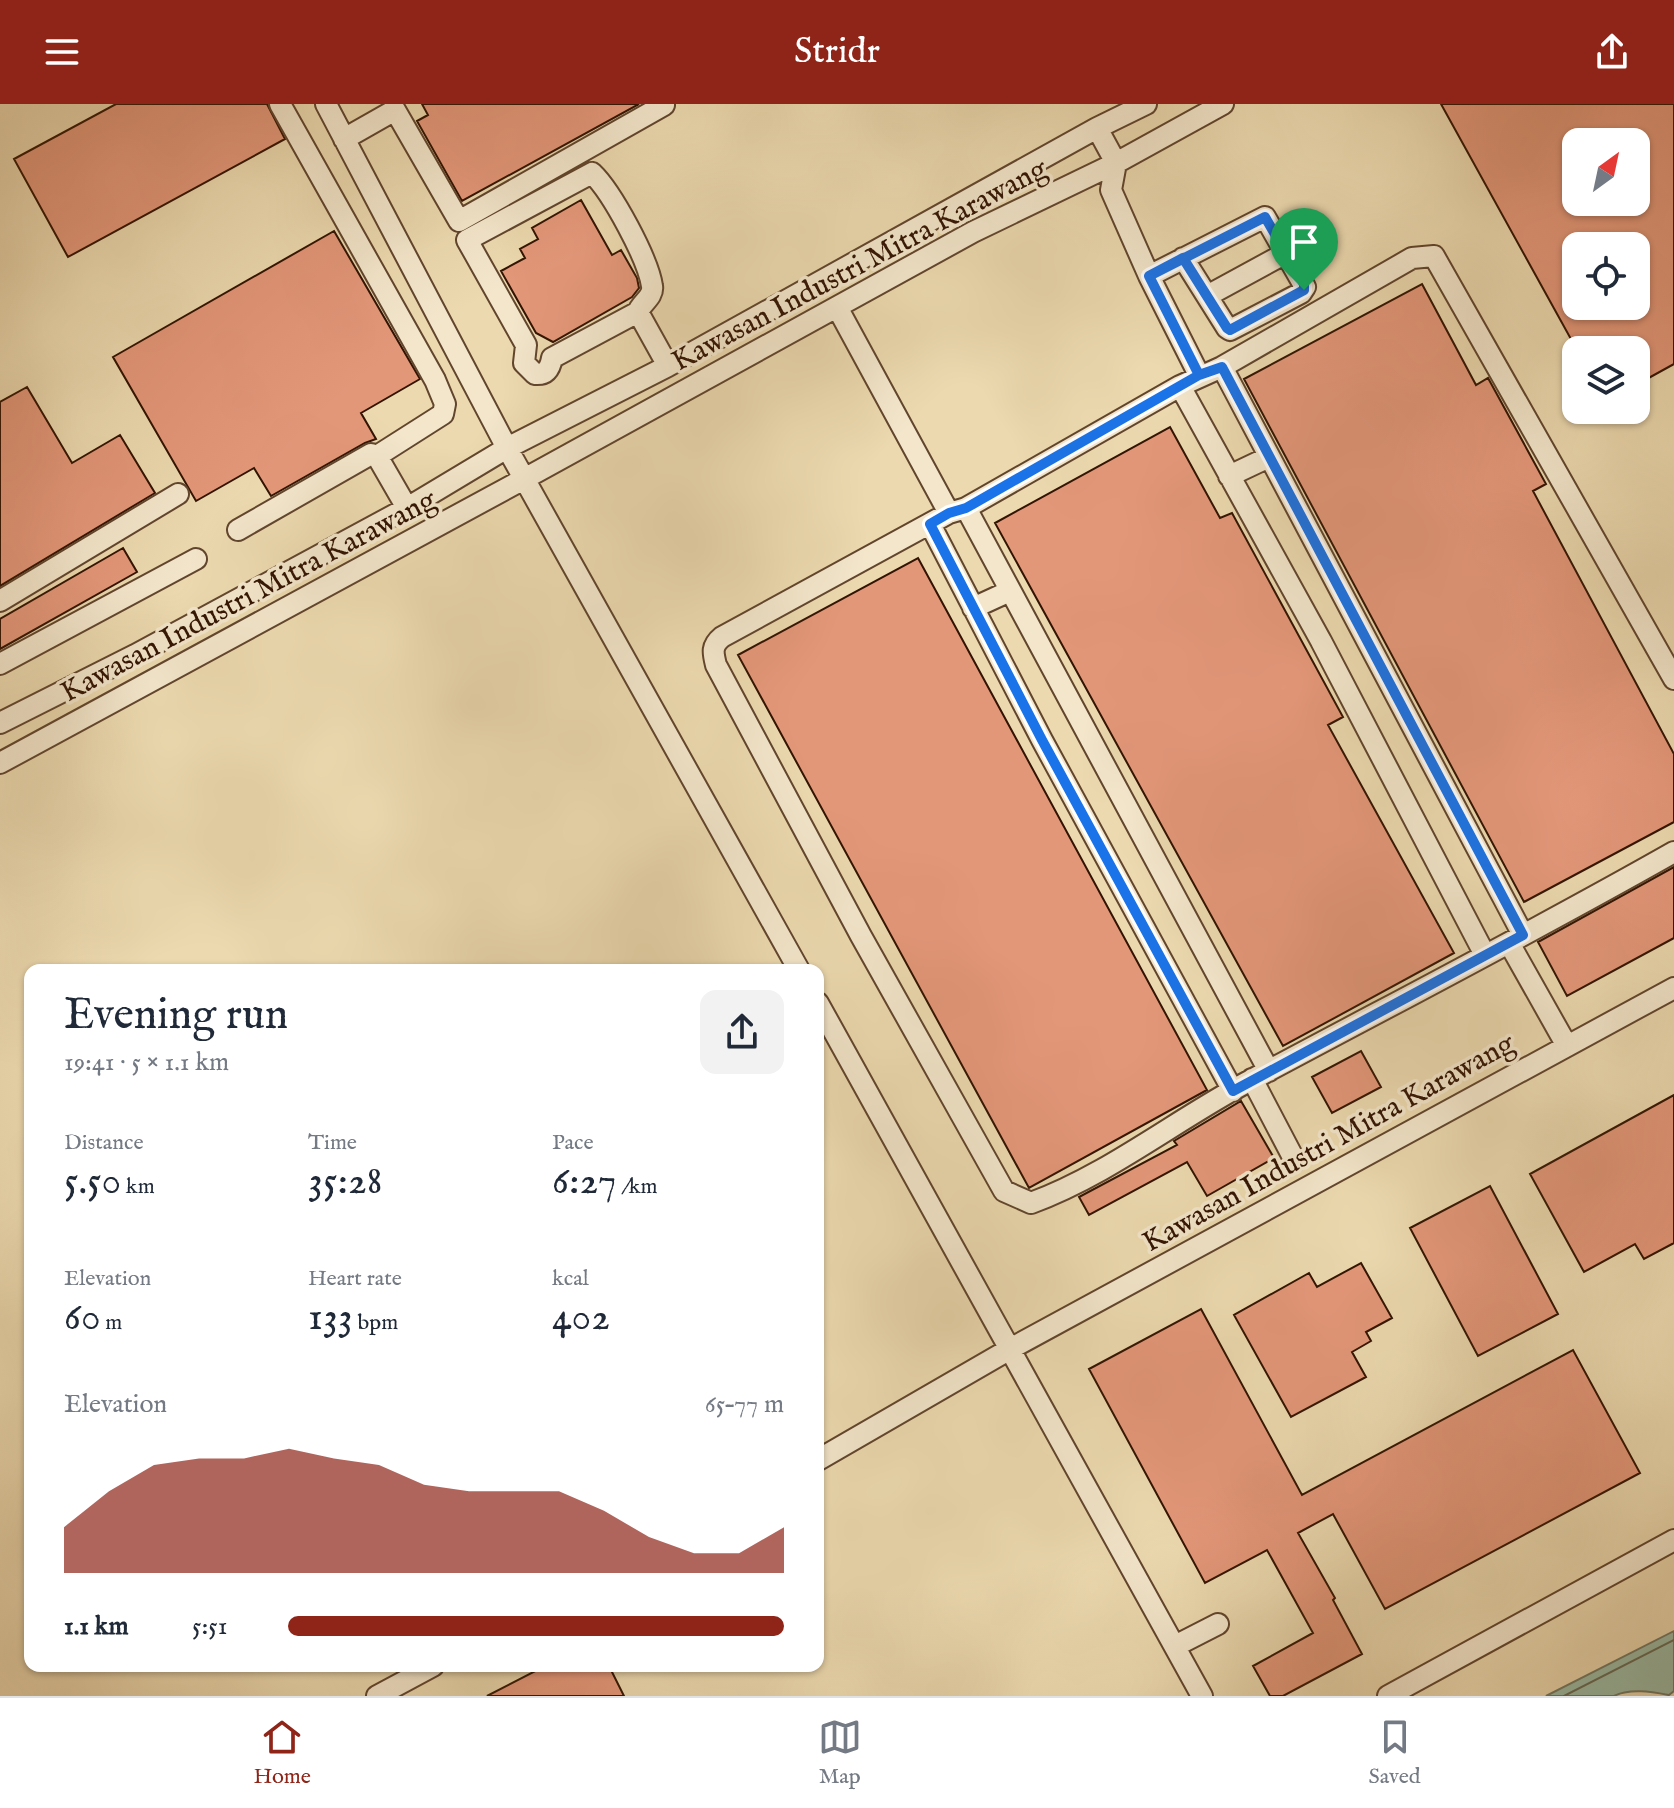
<!DOCTYPE html>
<html lang="en">
<head>
<meta charset="utf-8">
<style>
  :root { --surface:#fff; --page:#f2f2f3; --text:#1f2937; --muted:#747a83; --line:#e0e1e3; --accent:#8f2418 }
  body { margin:0; font-family:"IM FELL English",serif; background:var(--page); color:var(--text); height:100vh; display:flex; flex-direction:column; font-size:30px; white-space:nowrap }
  * { box-sizing:border-box; margin:0 }
  p { font-size:26px; color:var(--muted) }
  .icon { flex:none; width:44px; height:44px; fill:none; stroke:currentColor; stroke-width:2; stroke-linecap:round; stroke-linejoin:round }
  .map { position:relative; flex:1; overflow:hidden }
  .panel { position:absolute; left:24px; top:860px; width:800px; height:708px; display:flex; flex-direction:column; background:var(--surface); border-radius:16px; box-shadow:0 2px 6px #0004 }
  .panel>* { flex:none }
  .needle { width:52px; rotate:33deg }
  .tools { position:absolute; left:1562px; top:24px; display:grid; gap:16px }
  .tools a { display:grid; place-items:center; width:88px; height:88px; border-radius:16px; background:var(--surface); box-shadow:0 2px 6px #0004; font-size:40px }
  .pin { position:absolute; display:grid; place-items:center; width:68px; height:68px; color:#fff; margin:-82px -34px; border-radius:50% 50% 50% 0; rotate:-45deg; box-shadow:0 0 8px #0007 }
  .pin .icon { rotate:45deg }
  .round { display:grid; place-items:center; flex:none; width:84px; height:84px; border-radius:16px; background:var(--page) }
  .overview { display:flex; align-items:center; justify-content:space-between; height:136px; padding:0 40px }
  h1 { font-size:44px; font-weight:600; line-height:60px }
  .figures { display:grid; grid-template-columns:repeat(3,1fr); gap:12px; height:136px; padding:8px 40px }
  .figures div { display:grid; align-content:center }
  .figures b { font-size:40px; font-weight:600 }
  .figures small { font-size:22px; font-weight:400 }
  .figures p { font-size:22px }
  .chart { height:224px; padding:16px 40px }
  .chart p { display:flex; justify-content:space-between }
  .chart svg { width:100%; height:144px; margin-top:8px; fill:var(--accent); opacity:.7 }
  ul { padding:0 40px; list-style:none; font-size:26px }
  li { display:grid; grid-template-columns:128px 96px 1fr; align-items:center; height:60px }
  li i { height:20px; border-radius:10px; background:var(--accent) }
  header { display:flex; justify-content:space-between; align-items:center; height:104px; padding:0 40px; background:var(--accent); color:#fff; font-size:36px; font-weight:600 }
  .dock { display:flex; justify-content:space-around; align-items:center; height:112px; border-top:2px solid var(--line); background:var(--surface); font-size:22px; color:var(--muted) }
  .dock a { display:grid; justify-items:center; gap:4px }
  .dock .selected { color:var(--accent) }
  .map>svg:first-child { display:block }
  .water { fill:#9abba6; stroke:#717864; stroke-width:2 }
  .lines { fill:none; stroke-linecap:round; stroke-linejoin:round }
  .shore { stroke:#666854; stroke-width:2 }
  .building { fill:#e39779; stroke:#331402; stroke-width:2; fill-rule:evenodd }
  .minor-casing { stroke:#61452d; stroke-width:24 }
  .minor { stroke:#f3e6cb; stroke-width:20 }
  .route-casing { stroke:#fff; stroke-width:16 }
  .route { stroke:#1a73e8; stroke-width:10 }
  .labels { text-anchor:middle; stroke-width:7; stroke-linejoin:round; paint-order:stroke }
  .street-label { font-size:30px; fill:#331402; stroke:#f3e6cb }
</style>
</head>
<body>
<header><svg class="icon" aria-label="menu" viewBox="0 0 24 24"><path d="M4 6h16M4 12h16M4 18h16"/></svg>Stridr<svg class="icon" aria-label="share" viewBox="0 0 24 24"><path d="M12 15V3M7 8l5-5 5 5M5 13v7h14v-7"/></svg></header>
<div class="map">
<svg width="1674" height="1592" viewBox="0 0 1674 1592">
  <rect width="100%" height="100%" fill="#ecd9af"/>
  <filter id="stains"><feTurbulence type="fractalNoise" baseFrequency=".0025" numOctaves="4"/><feColorMatrix values="0 0 0 0 .2 0 0 0 0 .09 0 0 0 0 .02 0 0 0 .5 -.17"/></filter>
  <radialGradient id="worn" r=".72"><stop offset=".6" stop-color="#630" stop-opacity="0"/><stop offset="1" stop-color="#630" stop-opacity=".3"/></radialGradient>
  <path class="water" d="M1674 1527V1587L1669 1591C1652 1588 1630 1584 1614 1592H1546Z"/>
  <g class="lines">
    <path class="shore" d="M1564 1592 1674 1536"/>
  </g>
  <path class="building" d="M116 0H267L285 35 68 153 14 55Z
    M422 0H639L462 97 417 17 428 11Z
    M1441 0H1674V260L1636 281V246H1577ZM1576 38H1636V98H1576ZM1576 142H1636V202H1576Z
    M581 96 612 151 621 146 637 174 639 184 632 193 553 238 536 229 501 167 525 154 520 145 538 135 532 124Z
    M334 127 420 275 361 309 376 335 365 339 271 392 254 364 196 397 113 253Z
    M1422 180 1476 281 1488 274 1546 380 1533 387 1674 650V718L1524 798 1244 275Z
    M27 283 72 359 120 331 155 389 0 482V298Z
    M1170 323 1220 414 1232 409 1343 613 1328 621 1454 849 1283 942 995 419Z
    M123 444 137 468 0 545V515Z
    M918 454 1207 986 1029 1084 738 551Z
    M1674 763V834L1567 892 1538 838Z
    M1361 947 1381 983 1332 1009 1312 973Z
    M1674 991V1139L1644 1155 1635 1140 1584 1168 1530 1070Z
    M1241 997 1274 1054 1207 1092 1187 1058 1089 1111 1079 1093 1177 1041 1174 1037Z
    M1490 1082 1558 1210 1478 1252 1410 1124Z
    M1361 1159 1392 1214 1366 1228 1371 1237 1352 1248 1366 1273 1291 1313 1234 1211 1309 1169 1317 1183Z
    M1201 1205 1302 1391 1573 1246 1640 1369 1385 1505 1333 1410 1298 1429 1335 1494 1333 1496 1362 1550 1283 1592H1270L1253 1562 1313 1529 1267 1446 1205 1479 1089 1265Z
    M545 1562H609L624 1592H487Z"/>
  <g class="lines">
    <g class="minor-casing">
      <path id="minor" d="M280 0 435 276 445 300 443 310 377 352
        M326 0 507 344 799 866
        M1097 24 1116 59 1111 86 1149 172 1199 271
        M344 35 395 6 459 117 664 1
        M1149 172 1265 113 1305 183 1301 189 1230 226 1227 224 1183 154
        M1207 192 1286 149
        M837 203 949 409
        M638 208 552 254C550 265 546 271 535 270L524 259 526 241 467 136 592 69C612 88 648 155 652 182 654 193 641 199 638 208L668 262
        M1222 263 1523 831
        M1180 282 1321 537 1485 851
        M1229 372 1269 353
        M966 404 1269 967
        M930 420 1042 636 1233 987
        M238 426 371 350 377 352 407 404
        M0 497 178 390
        M973 504 1010 487
        M0 560 196 455
        M1674 575 1434 152 1412 154 1222 263 1180 282 966 404 949 409 722 533C711 542 713 549 716 561L861 832 1004 1087 1031 1099C1110 1070 1178 1014 1253 975 1393 900 1535 827 1674 748
        M0 619 135 551 407 404 507 344 668 262 1097 24 1146 0
        M0 659 524 375 973 128 1116 59 1223 0
        M1509 839 1567 942
        M818 899 1202 1592
        M1252 975 1295 1057
        M818 1356 1010 1245 1674 884
        M1175 1542 1218 1520
        M377 1592 433 1562
        M1388 1592 1674 1436"/>
    </g>
    <use href="#minor" class="minor"/>
  </g>
  <g class="lines">
    <g class="route-casing">
      <path id="route" d="M1304 186 1230 226 1227 224 1183 154 1149 172 1199 271 966 404 949 409 930 420 1042 636 1233 987 1523 831 1222 263 1199 271 1149 172 1265 113 1304 180V186"/>
    </g>
    <use href="#route" class="route"/>
  </g>
  <g class="labels">
    <g class="street-label">
      <text transform="translate(859 160) rotate(-28)" y="10">Kawasan Industri Mitra Karawang</text>
      <text transform="translate(248 491) rotate(-28)" y="10">Kawasan Industri Mitra Karawang</text>
      <text transform="translate(1328 1038) rotate(-29)" y="10">Kawasan Industri Mitra Karawang</text>
    </g>
  </g>
  <rect width="100%" height="100%" filter="url(#stains)"/>
  <rect width="100%" height="100%" fill="url(#worn)"/>
</svg>
<div class="tools">
<a><svg class="needle" viewBox="-14 -14 28 28"><path d="M0-13l5 13h-10z" fill="#e53935"/><path d="M0 13l5-13h-10z" fill="#747a83"/></svg></a>
<a><svg class="icon" aria-label="locate" viewBox="0 0 24 24"><circle cx="12" cy="12" r="6"/><path d="M12 2v4M12 18v4M2 12h4M18 12h4"/></svg></a>
<a><svg class="icon" aria-label="layers" viewBox="0 0 24 24"><path d="M12 4l9 5-9 5-9-5zM3 14l9 5 9-5"/></svg></a>
</div>
<div class="pin" style="left:1304px;top:186px;background:#1e9e55"><svg class="icon" aria-label="arrive" viewBox="0 0 24 24"><path d="M6 21V4h12l-3 4 3 4H6"/></svg></div>
<section class="panel">
<div class="overview"><div><h1>Evening run</h1><p>19:41 · 5 × 1.1 km</p></div><a class="round"><svg class="icon" aria-label="share" viewBox="0 0 24 24"><path d="M12 15V3M7 8l5-5 5 5M5 13v7h14v-7"/></svg></a></div>
<div class="figures">
<div><p>Distance</p><b>5.50<small> km</small></b></div>
<div><p>Time</p><b>35:28</b></div>
<div><p>Pace</p><b>6:27<small> /km</small></b></div>
</div>
<div class="figures">
<div><p>Elevation</p><b>60<small> m</small></b></div>
<div><p>Heart rate</p><b>133<small> bpm</small></b></div>
<div><p>kcal</p><b>402</b></div>
</div>
<div class="chart"><p><span>Elevation</span>65–77 m</p>
<svg viewBox="0 0 160 44" preserveAspectRatio="none"><path d="M0 44V30L10 19L20 11L30 9L40 9L50 6L60 9L70 11L80 17L90 19L100 19L110 19L120 25L130 33L140 38L150 38L160 30V44z"/></svg>
</div>
<ul>
<li><b>1.1 km</b>5:51<i style="width:100%"></i></li>
</ul>
</section>
</div>
<nav class="dock">
<a class="selected"><svg class="icon" aria-label="home" viewBox="0 0 24 24"><path d="M3 11l9-7 9 7M6 9v11h12V9"/></svg>Home</a>
<a><svg class="icon" aria-label="map" viewBox="0 0 24 24"><path d="M3 6l6-2 6 2 6-2v14l-6 2-6-2-6 2zM9 4v14M15 6v14"/></svg>Map</a>
<a><svg class="icon" aria-label="saved" viewBox="0 0 24 24"><path d="M7 4h10v16l-5-4-5 4z"/></svg>Saved</a>
</nav>
</body>
</html>
